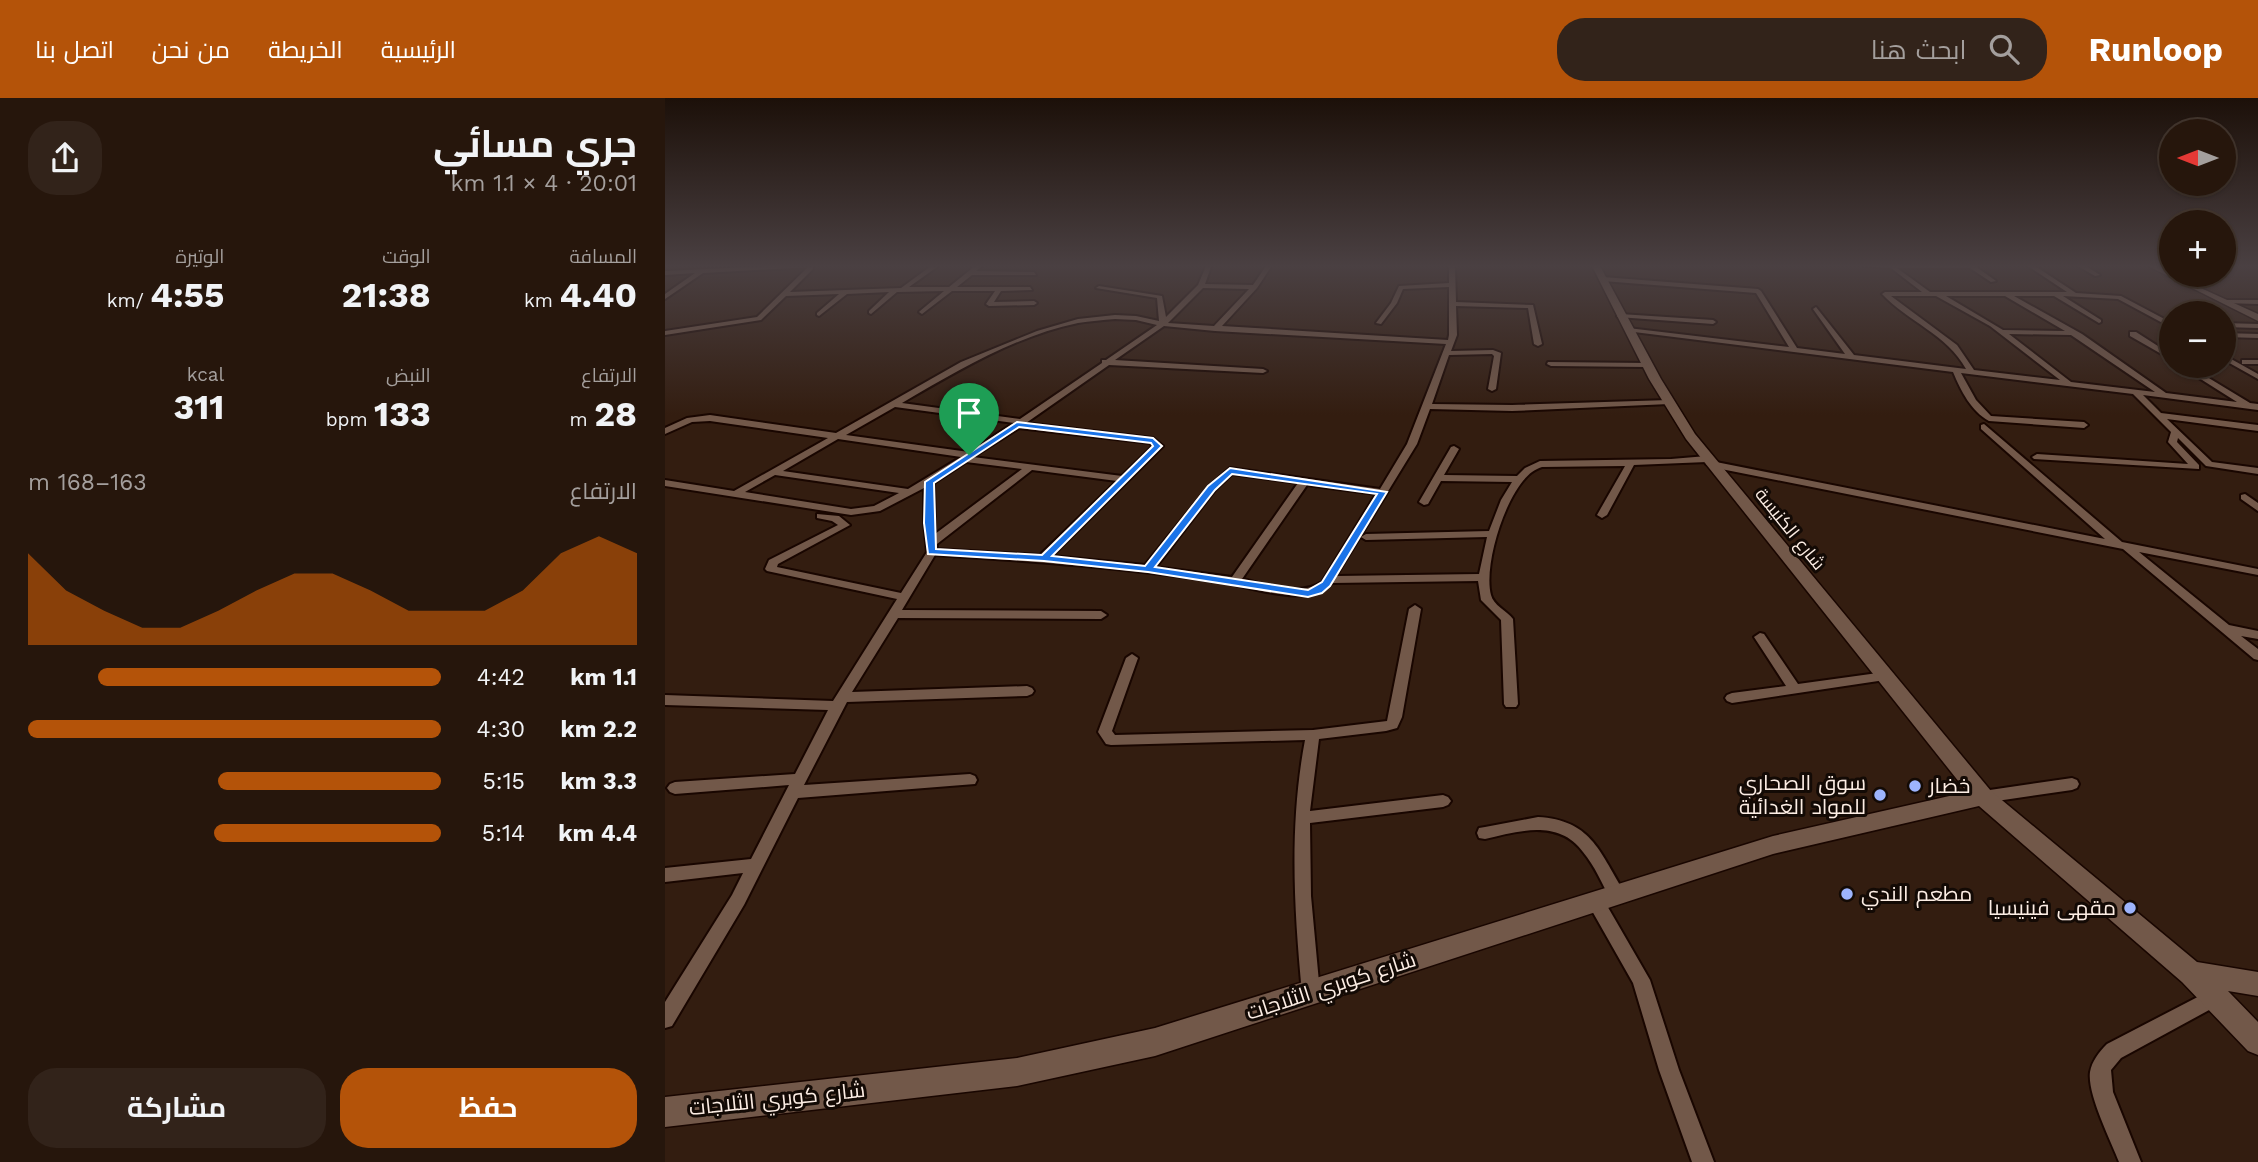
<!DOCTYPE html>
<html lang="ar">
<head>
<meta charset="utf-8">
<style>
  :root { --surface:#26160c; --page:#32231a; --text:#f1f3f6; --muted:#a49f9d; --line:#42352d; --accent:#b45309 }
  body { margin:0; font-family:"Work Sans",Cairo,sans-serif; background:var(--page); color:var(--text); direction:rtl; height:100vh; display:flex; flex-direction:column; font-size:26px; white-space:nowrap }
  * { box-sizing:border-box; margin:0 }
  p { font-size:23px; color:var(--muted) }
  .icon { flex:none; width:38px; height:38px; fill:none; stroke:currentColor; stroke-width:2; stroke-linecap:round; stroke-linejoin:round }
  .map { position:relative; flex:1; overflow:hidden; direction:ltr }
  .sheet { display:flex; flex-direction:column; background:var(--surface); width:665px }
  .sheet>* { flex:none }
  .needle { width:46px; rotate:270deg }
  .buttons { position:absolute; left:1494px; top:21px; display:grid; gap:14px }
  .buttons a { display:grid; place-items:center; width:77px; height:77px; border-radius:50%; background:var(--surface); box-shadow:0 2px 5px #0004,0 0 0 2px var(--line); font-size:35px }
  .pin { position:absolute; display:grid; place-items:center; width:60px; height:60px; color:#fff; margin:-72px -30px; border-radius:50% 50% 50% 0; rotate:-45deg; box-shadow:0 0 7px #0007 }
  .pin .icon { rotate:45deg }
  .round { display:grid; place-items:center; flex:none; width:74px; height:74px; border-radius:28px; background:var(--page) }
  .overview { display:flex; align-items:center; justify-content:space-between; height:119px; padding:0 28px }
  h1 { font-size:38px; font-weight:700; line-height:52px }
  .metrics { display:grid; grid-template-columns:repeat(3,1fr); gap:10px; height:119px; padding:7px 28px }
  .metrics div { display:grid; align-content:center }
  .metrics b { font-size:35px; font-weight:700 }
  .metrics small { font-size:19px; font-weight:400 }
  .metrics p { font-size:19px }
  .chart { height:196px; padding:14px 28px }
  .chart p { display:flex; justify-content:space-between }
  .chart svg { width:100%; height:126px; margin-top:7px; fill:var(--accent); opacity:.7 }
  .button { display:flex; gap:14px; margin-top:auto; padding:14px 28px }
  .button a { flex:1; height:80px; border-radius:28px; background:var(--accent); color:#fff; font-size:28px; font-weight:700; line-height:80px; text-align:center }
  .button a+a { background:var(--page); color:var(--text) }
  ul { padding:0 28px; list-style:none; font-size:23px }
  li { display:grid; grid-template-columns:112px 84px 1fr; align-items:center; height:52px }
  li i { height:18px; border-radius:9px; background:var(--accent) }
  header { display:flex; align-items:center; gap:42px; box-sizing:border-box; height:98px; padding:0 35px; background:var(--accent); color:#fff }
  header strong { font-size:33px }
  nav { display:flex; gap:38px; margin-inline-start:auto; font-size:24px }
  .search { width:490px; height:63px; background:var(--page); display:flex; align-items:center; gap:18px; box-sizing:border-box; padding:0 24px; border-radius:28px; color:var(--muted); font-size:26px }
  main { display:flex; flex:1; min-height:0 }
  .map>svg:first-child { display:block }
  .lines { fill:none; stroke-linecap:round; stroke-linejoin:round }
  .street-casing { stroke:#190600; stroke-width:4 }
  .secondary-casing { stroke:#190600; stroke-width:3 }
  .street { fill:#725849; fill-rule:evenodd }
  .secondary { fill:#725849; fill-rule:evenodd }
  .route { fill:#1a73e8; stroke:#fff; stroke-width:2; fill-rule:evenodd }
  .poi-dot { fill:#9db4fd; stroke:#130a05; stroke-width:2.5 }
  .labels { text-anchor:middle; stroke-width:6; stroke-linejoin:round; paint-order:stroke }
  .street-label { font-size:18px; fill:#fcede4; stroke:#130a05 }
  .near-poi-label { font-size:21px; fill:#fcede4; stroke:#130a05; text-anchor:end }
  .near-street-label { font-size:21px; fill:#fcede4; stroke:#130a05 }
</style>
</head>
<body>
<header>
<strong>Runloop</strong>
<div class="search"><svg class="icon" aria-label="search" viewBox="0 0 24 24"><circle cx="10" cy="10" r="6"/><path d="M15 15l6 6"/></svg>ابحث هنا</div>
<nav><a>الرئيسية</a><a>الخريطة</a><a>من نحن</a><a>اتصل بنا</a></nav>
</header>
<main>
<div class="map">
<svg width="1593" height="1064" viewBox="0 0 1593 1064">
  <rect width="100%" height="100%" fill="#331d10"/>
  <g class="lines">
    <g class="street-casing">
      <path id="street" d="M104 168 148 169V171L125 194 236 190 266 168 272 169 244 189H284L310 168H317L311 173 369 174 371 177H307L292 189H365L367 192 336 193 329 204 369 203 372 205 369 207 324 208 321 206 330 193H287L257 216 254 214 255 213 279 193 232 194 206 216 204 215V213L224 194 182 196 154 218 152 217V215L174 196 121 198 96 222 0 237V233L92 219 143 169 38 175 0 201V196L30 175 0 177V173Z
        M541 168 546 169 540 186 588 187 601 168 606 169 592 190 557 228 783 242 784 237V189L738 191 732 205 716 226 711 225 726 205 734 188 784 185V168H790L791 204 868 207 877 246 873 248 869 246 863 210 791 208 792 237 786 253 828 252 836 255 831 291 827 293 823 291 829 258 827 256 784 257 767 306 847 307 1004 302 1008 304 1004 306 847 313 765 311 752 346 671 478 814 476 822 439 701 442 696 439 701 436 824 433 836 402 847 384 776 383 763 406 759 407 754 404 786 349 789 348 794 351 779 377 852 378 860 370 875 363 1006 361 1042 358 1047 361 1042 364 969 367 942 417 937 420 932 417 960 368 877 369C873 370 870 372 867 374 841 393 818 467 826 497 828 507 842 513 848 521L853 606 851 609H841L839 606 836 522 816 502 813 483 667 485C645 511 588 489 559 485 463 470 367 463 270 457L237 512 436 513 442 517 436 521 233 520 187 594 362 588 367 590 369 593 367 596 362 598 182 604 139 687 305 676 310 678 312 682 310 686 133 700 79 807 7 928 0 930V904L67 797 78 775 0 784V770L86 761 124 687 10 696 5 694 2 690 5 686 10 684 130 676 163 612 0 607V597L168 603 232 501 102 473 100 471 104 462 173 427 167 423 152 420V416L174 418 185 427 113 466 112 469 236 495 262 454 259 425V390L215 413 186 417 0 388V382L69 393 163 340 45 323 27 324 0 336V330L22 320 45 317 171 335 296 264 372 233 413 221 450 217 471 218 494 223 492 200 431 190 434 188 497 198 501 219 533 187ZM538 190 584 191 549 228 503 225ZM450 221 471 222 492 227 441 262H437V265L355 321 237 305C292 273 350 238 413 225 425 223 438 222 450 221ZM499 228 550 233 781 246 742 346 715 391 565 370 544 388 480 467 387 458 498 348 488 340 361 325 444 267 598 275 602 273 598 271 450 262ZM230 309 349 325 304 354 181 337ZM354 330 485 345 488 348 457 378 308 359ZM173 341 296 359 243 391 118 373ZM301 364 357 371 270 436 269 385ZM367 372 452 383 375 457 272 451V446ZM567 376 633 385 567 479 491 469 550 392ZM110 377 234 395 209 408 186 411 80 394ZM642 387 711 396 657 484C634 499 601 486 577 481Z
        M1198 168H1310L1331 183 1326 184 1305 170H1232L1265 194H1402L1363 168H1370L1411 195 1456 198 1507 225V230L1453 201 1398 198 1436 222V224L1434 225 1389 198H1349L1417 236 1501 295 1572 304 1515 268H1524L1585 305 1593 306V312L1478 297 1496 315 1593 327V333L1502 321 1547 364 1593 370V376L1541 368 1513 340 1512 344 1534 367V371L1369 361 1367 359 1372 356 1523 366 1503 344 1506 334 1468 296 1296 275 1311 302 1326 318 1419 324 1423 327 1419 330 1324 323C1306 313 1296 293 1288 274L961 233V231L963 230 1124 249 1091 195 938 183 935 181 938 179 1093 191 1096 193 1132 250 1180 256 1148 211 1151 209 1189 257 1301 271C1282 236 1243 224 1217 196L1220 194H1257L1226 170ZM1226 198H1271L1325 228 1395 282 1309 272 1292 247ZM1281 198H1340L1400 233 1338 232ZM1344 236 1406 237 1490 294 1406 284Z
        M1413 168H1421L1435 177 1430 178Z
        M1531 177H1539L1551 183 1546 184Z
        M1561 202H1593V206L1559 205V203Z
        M955 216 1048 222 1051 224 1048 226 953 219 952 218Z
        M1559 225 1593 226V230L1559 229Z
        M1465 234H1471L1507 257V262L1465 238Z
        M1559 235 1593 236V240L1561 239Z
        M1559 257 1593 276V281L1559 262Z
        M1577 262H1593V266H1577Z
        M883 264 982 265 986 267 982 269 886 268 882 266Z
        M1319 326 1457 444 1593 471V477L1474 454 1564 527 1593 533V541L1576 538 1593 551V562L1589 561 1458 451 1046 369 1041 366 1046 363 1440 441 1316 331V327Z
        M1580 396 1593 405V413L1576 401V397Z
        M750 507 756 511 737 619 732 630 721 633 654 641 645 713 778 697 783 699 786 703 783 707 778 709 645 725 646 798 655 895 653 901 646 904 639 901 637 895C629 810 624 727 640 642L446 647 441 646 433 634 461 560 467 556 473 560 447 633 450 637 648 632 722 623 744 511Z
        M1095 535 1099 536 1133 586 1220 574 1227 578 1220 582 1067 605 1062 603 1060 600 1062 597 1067 595 1121 588 1089 539Z
        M1407 680 1412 682 1414 686 1412 690 1407 692 1318 705 1313 703 1310 699 1313 695 1318 693Z
        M873 719C925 722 934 752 958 792L960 797 958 802 952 804 946 802C937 786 930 768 918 754 894 721 853 733 820 741L814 740 812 735 814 730 820 729Z
        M931 797 937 799 985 882 1014 972 1049 1064H1027L994 972 968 885 922 804 925 799Z
        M1550 890 1557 893 1559 899 1557 905 1456 960 1446 972 1448 994 1476 1064H1454C1446 1043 1422 996 1425 974 1427 963 1434 954 1442 946Z"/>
    </g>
    <g class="secondary-casing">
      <path id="secondary" d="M927 168H935L996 281 1030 336 1326 693 1532 864 1593 874V898L1563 893 1593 924V957L1583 953 1517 884 1314 708 1108 756 490 958 352 988 0 1029V999L352 960 490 930 1108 738 1302 694 1021 341 984 281Z
        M1483 168H1494L1507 177 1593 216V223Z"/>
    </g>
    <use href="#street" class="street"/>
    <use href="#secondary" class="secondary"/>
  </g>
  <linearGradient id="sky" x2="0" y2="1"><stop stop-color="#1c1009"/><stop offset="0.53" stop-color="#4a4042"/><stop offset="1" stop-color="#4a4042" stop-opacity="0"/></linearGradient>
  <rect width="1593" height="317" fill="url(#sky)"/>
  <path class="route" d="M352 324 488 340 497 348 387 458 480 468 543 388 565 370 722 394 665 488 657 495 643 499 483 474 379 463 263 456 259 425 260 384ZM354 329 486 345 488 348 377 457 271 451 269 385ZM567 376 712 396 657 484 643 492 490 469 550 392Z"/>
  <g class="poi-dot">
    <circle cx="1250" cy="688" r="7"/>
    <circle cx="1215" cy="697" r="7"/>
    <circle cx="1182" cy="796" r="7"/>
    <circle cx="1465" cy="810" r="7"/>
  </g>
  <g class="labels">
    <g class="street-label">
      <text transform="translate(1125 431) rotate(51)" y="6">شارع الكنيسة</text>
    </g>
    <g class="near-poi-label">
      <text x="1201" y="692">سوق الصحاري<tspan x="1201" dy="24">للمواد الغدائية</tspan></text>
      <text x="1264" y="695" text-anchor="start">خضار</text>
      <text x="1196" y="803" text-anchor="start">مطعم الندي</text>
      <text x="1451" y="817">مقهى فينيسيا</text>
    </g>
    <g class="near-street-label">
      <text transform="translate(666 888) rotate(-18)" y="7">شارع كوبري الثلاجات</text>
      <text transform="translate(112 1001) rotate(-6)" y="7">شارع كوبري الثلاجات</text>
    </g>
  </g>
</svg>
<div class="buttons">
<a><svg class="needle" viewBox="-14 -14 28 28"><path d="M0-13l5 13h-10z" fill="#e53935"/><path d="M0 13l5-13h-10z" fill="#a49f9d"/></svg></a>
<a>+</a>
<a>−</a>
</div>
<div class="pin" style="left:304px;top:357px;background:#1e9e55"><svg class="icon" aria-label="arrive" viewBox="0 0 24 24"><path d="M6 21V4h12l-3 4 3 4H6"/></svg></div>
</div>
<section class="sheet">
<div class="overview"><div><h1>جري مسائي</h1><p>20:01 · 4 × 1.1 km</p></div><a class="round"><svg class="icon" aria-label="share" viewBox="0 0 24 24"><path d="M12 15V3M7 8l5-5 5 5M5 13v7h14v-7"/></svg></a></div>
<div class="metrics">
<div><p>المسافة</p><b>4.40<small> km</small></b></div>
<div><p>الوقت</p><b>21:38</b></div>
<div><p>الوتيرة</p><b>4:55<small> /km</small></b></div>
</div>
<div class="metrics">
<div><p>الارتفاع</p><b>28<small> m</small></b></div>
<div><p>النبض</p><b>133<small> bpm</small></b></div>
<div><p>kcal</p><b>311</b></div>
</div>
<div class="chart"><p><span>الارتفاع</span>163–168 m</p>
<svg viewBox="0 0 160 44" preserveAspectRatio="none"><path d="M0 44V12L10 25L20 32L30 38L40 38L50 32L60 25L70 19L80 19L90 25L100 32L110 32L120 32L130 25L140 12L150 6L160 12V44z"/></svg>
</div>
<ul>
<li><b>1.1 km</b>4:42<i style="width:83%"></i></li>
<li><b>2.2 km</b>4:30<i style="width:100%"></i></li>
<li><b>3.3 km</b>5:15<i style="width:54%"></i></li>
<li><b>4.4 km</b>5:14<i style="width:55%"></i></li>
</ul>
<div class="button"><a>حفظ</a><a>مشاركة</a></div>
</section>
</main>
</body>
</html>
